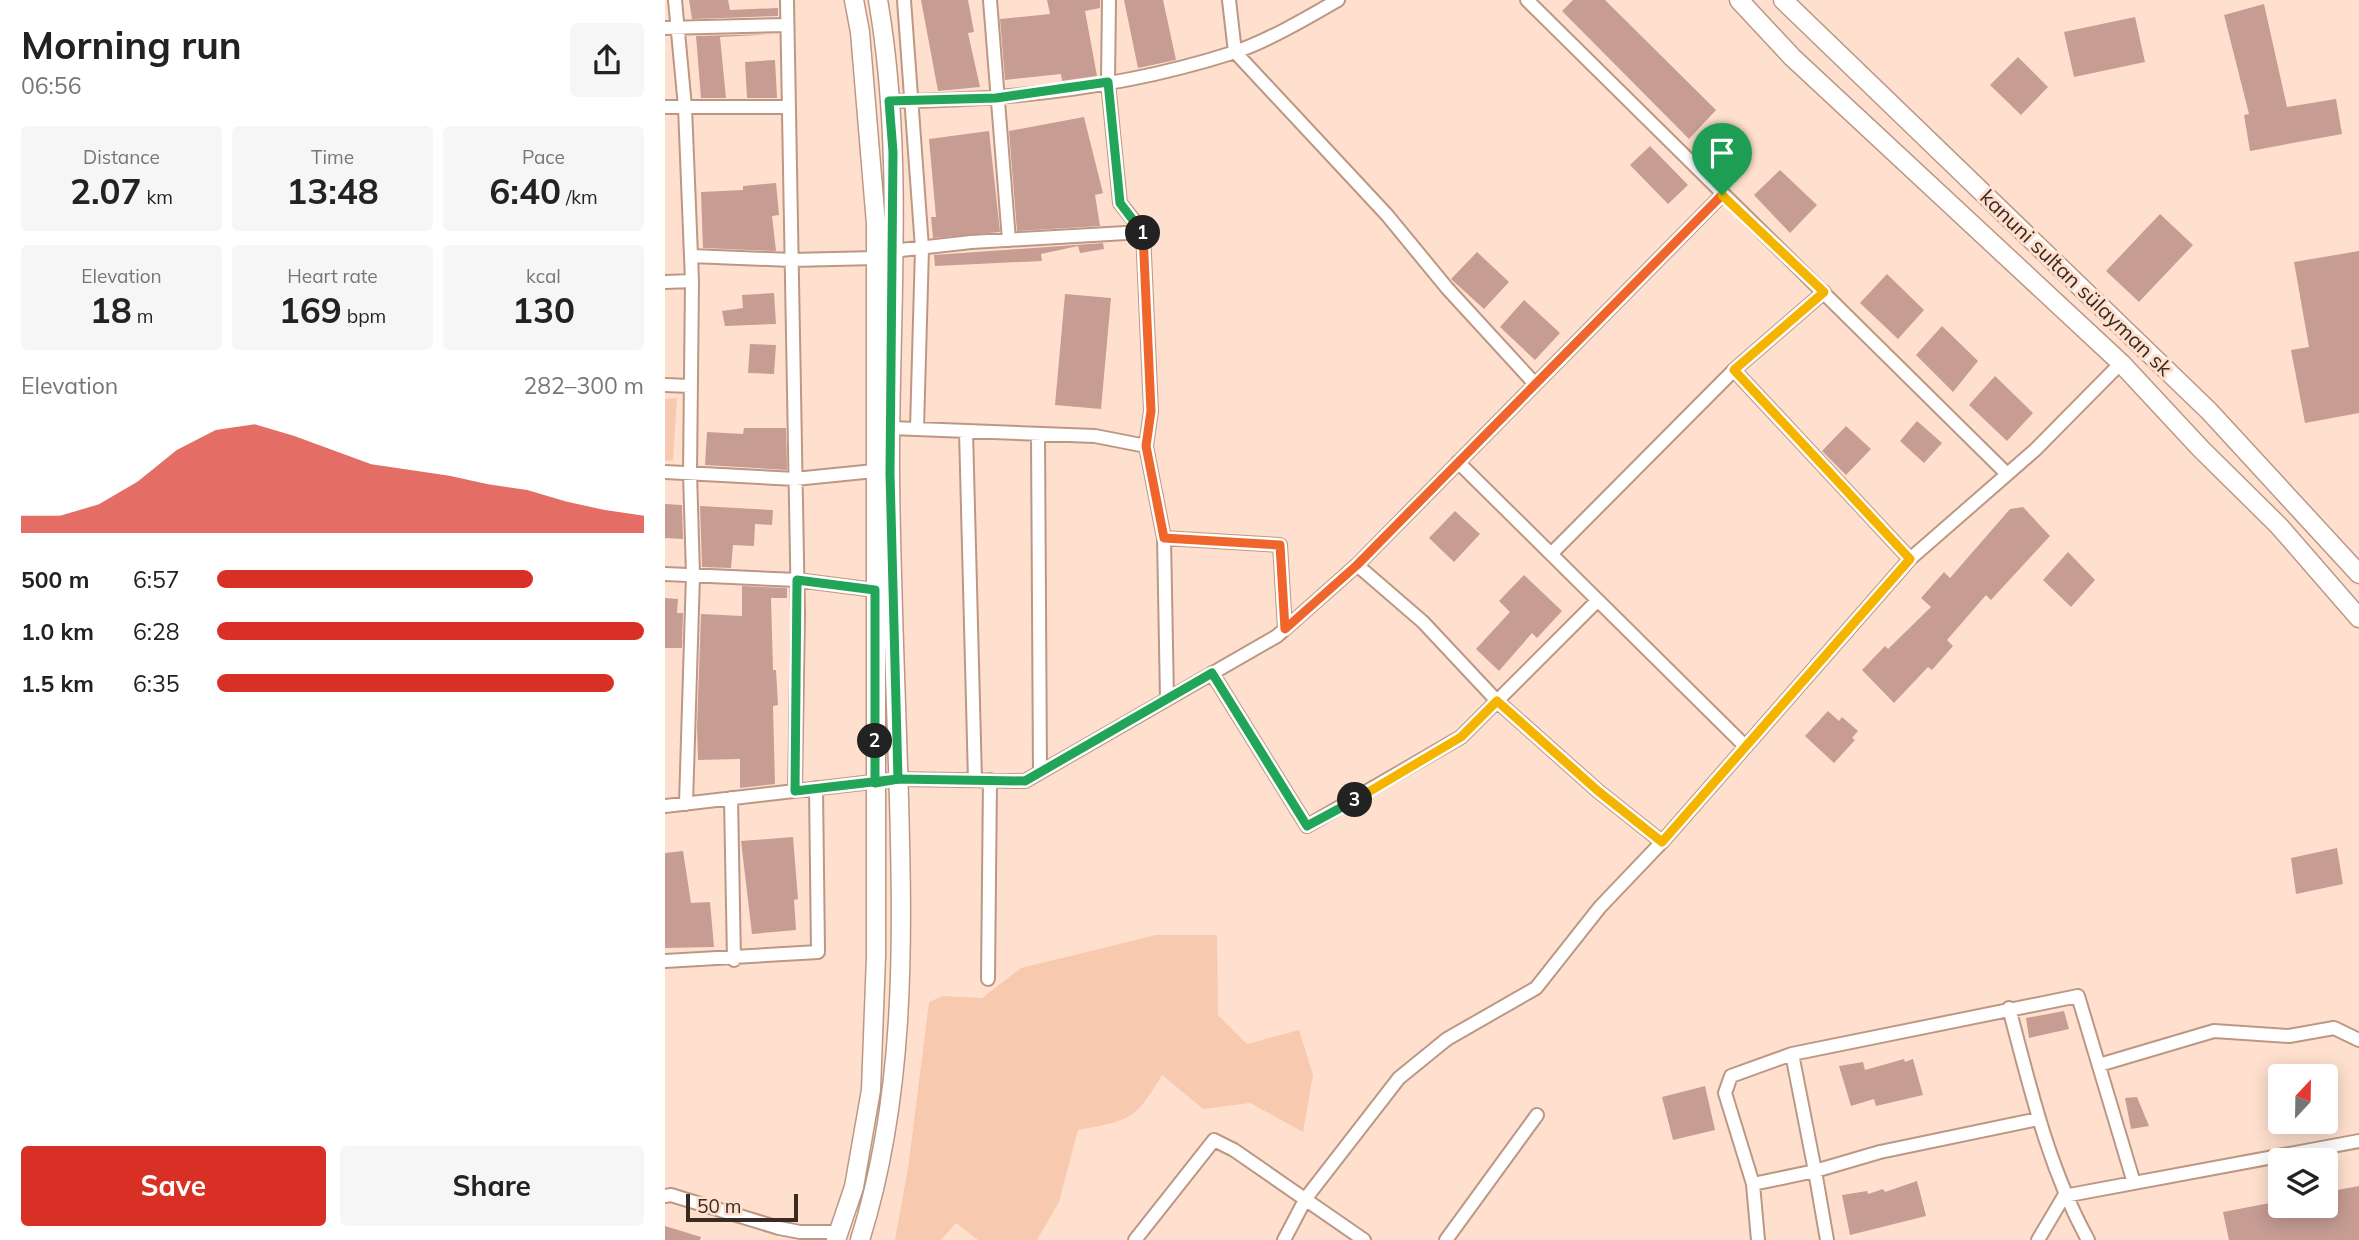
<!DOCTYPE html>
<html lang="en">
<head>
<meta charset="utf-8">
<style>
  :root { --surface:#fff; --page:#f6f6f6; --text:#222; --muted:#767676; --accent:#d93025 }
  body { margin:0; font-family:Mulish,sans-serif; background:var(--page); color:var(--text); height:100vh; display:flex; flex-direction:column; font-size:26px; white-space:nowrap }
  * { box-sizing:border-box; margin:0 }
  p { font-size:23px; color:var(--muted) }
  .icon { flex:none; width:38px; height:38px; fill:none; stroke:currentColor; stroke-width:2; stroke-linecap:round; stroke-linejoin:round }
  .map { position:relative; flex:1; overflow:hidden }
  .drawer { display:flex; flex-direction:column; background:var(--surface); width:665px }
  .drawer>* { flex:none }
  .needle { width:46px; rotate:22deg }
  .fabs { position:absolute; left:1603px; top:1064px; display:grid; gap:14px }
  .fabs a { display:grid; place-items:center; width:70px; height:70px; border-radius:7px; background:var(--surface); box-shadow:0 4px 18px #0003; font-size:35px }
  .scale { position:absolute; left:21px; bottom:18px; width:112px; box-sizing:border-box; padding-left:7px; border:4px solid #392a22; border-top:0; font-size:19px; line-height:24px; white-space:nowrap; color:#392a22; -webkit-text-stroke:5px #ffe0ce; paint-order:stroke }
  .pin { position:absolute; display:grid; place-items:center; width:60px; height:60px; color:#fff; margin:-72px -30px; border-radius:50% 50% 50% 0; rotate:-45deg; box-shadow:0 0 7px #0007 }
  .pin .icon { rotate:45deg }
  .km { position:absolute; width:35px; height:35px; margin:-18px; border-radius:50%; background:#222; color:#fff; font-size:19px; line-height:35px; text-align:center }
  .round { display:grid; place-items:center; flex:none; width:74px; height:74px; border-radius:7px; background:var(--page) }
  .head { display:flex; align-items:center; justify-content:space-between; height:119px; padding:0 21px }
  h1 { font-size:38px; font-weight:700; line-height:52px }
  .figures { display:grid; grid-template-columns:repeat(3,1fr); gap:10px; height:119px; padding:7px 21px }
  .figures div { display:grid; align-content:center; border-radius:7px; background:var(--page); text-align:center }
  .figures b { font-size:35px; font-weight:700 }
  .figures small { font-size:19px; font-weight:400 }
  .figures p { font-size:19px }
  .chart { height:196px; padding:14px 21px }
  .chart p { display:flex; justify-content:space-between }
  .chart svg { width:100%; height:126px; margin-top:7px; fill:var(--accent); opacity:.7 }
  .action { display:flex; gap:14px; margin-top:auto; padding:14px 21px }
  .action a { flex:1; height:80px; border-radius:7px; background:var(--accent); color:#fff; font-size:28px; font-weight:700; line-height:80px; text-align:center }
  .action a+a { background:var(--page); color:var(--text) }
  ul { padding:0 21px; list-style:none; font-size:23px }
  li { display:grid; grid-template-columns:112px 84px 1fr; align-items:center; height:52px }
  li i { height:18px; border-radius:9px; background:var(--accent) }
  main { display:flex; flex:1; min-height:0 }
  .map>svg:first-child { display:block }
  .green { fill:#f7cab0 }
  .building { fill:#c69c93 }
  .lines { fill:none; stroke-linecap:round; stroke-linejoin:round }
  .minor-casing { stroke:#bc9884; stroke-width:16 }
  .secondary-casing { stroke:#bc9884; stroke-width:21 }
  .minor { stroke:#fff; stroke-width:12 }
  .secondary { stroke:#fff; stroke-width:18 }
  .split-1-casing { stroke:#fff; stroke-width:14 }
  .split-2-casing { stroke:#fff; stroke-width:14 }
  .split-3-casing { stroke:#fff; stroke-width:14 }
  .split-4-casing { stroke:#fff; stroke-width:14 }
  .split-1 { stroke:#f0652b; stroke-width:9 }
  .split-2 { stroke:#22a559; stroke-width:9 }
  .split-3 { stroke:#22a559; stroke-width:9 }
  .split-4 { stroke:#f5b400; stroke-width:9 }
  .labels { text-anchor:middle; stroke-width:6; stroke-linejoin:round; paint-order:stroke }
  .street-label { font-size:21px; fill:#392a22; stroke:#ffe0ce }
</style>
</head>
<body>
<main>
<section class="drawer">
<div class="head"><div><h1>Morning run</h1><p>06:56</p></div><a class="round"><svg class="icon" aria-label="share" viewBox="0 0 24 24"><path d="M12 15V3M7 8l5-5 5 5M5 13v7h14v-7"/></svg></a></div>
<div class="figures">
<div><p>Distance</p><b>2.07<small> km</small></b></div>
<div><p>Time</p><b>13:48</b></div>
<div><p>Pace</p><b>6:40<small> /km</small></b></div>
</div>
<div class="figures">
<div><p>Elevation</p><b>18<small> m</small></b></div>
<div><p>Heart rate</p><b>169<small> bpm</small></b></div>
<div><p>kcal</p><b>130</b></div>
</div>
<div class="chart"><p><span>Elevation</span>282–300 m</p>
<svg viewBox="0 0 160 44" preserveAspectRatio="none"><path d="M0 44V38L10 38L20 34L30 26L40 15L50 8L60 6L70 10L80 15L90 20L100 22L110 24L120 27L130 29L140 33L150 36L160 38V44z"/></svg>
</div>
<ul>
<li><b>500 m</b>6:57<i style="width:74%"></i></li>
<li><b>1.0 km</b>6:28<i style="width:100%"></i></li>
<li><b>1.5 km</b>6:35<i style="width:93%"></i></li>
</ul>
<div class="action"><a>Save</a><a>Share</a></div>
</section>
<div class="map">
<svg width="1694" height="1240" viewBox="0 0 1694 1240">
  <rect width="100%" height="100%" fill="#ffe0ce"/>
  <path class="green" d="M12 398 8 460 0 461V399Z
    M491 935H552L553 1015 582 1044 634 1030 648 1075 638 1132 585 1103 538 1109 497 1075C470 1121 465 1120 413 1130L394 1202 372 1240H313L291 1223 276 1240H230L243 1168 264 1002 278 996 317 998 356 968Z"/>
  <path class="building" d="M24 0H63L65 10 113 8V16L27 19Z
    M256 0H303L309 32 303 33 315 87 273 91Z
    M382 0H435V8L420 11 432 76 397 81 396 74 340 80 335 19 385 14Z
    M459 0H498L511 60 473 68Z
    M908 0H940L1051 110 1024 139 897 11Z
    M1599 4 1622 107 1671 99 1677 134 1585 151 1579 115 1584 114 1559 15Z
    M1470 17 1480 62 1409 77 1399 32Z
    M114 34 55 37 61 98H36L31 36Z
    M1353 57 1383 87 1356 115 1325 85Z
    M110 60 112 98H82L80 62Z
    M419 117 438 193 430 195 435 226 352 231 344 131Z
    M324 131 335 232 268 238 266 217H271L264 139Z
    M985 146 1023 185 1003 204 965 165Z
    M1115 170 1152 205 1125 233 1089 195Z
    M111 183 114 215 107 216 111 251 38 248 36 192 78 190V186Z
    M1495 214 1528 245 1474 302 1441 271Z
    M438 243 439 249 415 253 413 246 376 254 377 261 270 266 269 255Z
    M1694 251V413L1640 423 1626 350 1644 347 1629 262Z
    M812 252 844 282 819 309 786 279Z
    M1222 274 1259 310 1233 339 1195 303Z
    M109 293 111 324 60 326 57 311 78 308 77 295Z
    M400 294 446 298 436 409 390 405Z
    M859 300 895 333 870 360 835 327Z
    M1277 326 1313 361 1288 392 1251 355Z
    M85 344 111 345 109 374 83 373Z
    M1330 376 1368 413 1342 441 1304 405Z
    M1252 421 1277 443 1259 463 1235 441Z
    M1181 426 1206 449 1181 475 1157 451Z
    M79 428H121L122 470 40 465 42 432 78 434Z
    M0 504 17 505 18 539 0 538Z
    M35 506 108 510 107 525 90 524 89 546 68 545 66 568 37 567Z
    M1358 507 1385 536 1326 600 1321 595 1282 640 1288 646 1267 670 1263 667 1229 703 1197 670 1220 646 1223 649 1266 607 1256 598 1279 572 1285 578 1345 509Z
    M790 511 815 534 789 562 764 538Z
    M1403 552 1430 580 1406 607 1378 580Z
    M859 575 897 611 872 638 867 633 834 671 811 649 845 612 834 601Z
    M77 586 122 588V598H106L108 670H111L113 705 108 706 110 784 75 788V759L33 760 32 727 36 614 77 616Z
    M0 598 13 599 12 613H18L17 648H0Z
    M1163 711 1174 721 1177 717 1193 731 1187 738 1190 740 1169 763 1140 736Z
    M128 837 133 899 129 900 131 930 87 934 76 841Z
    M1672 848 1678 884 1631 894 1626 858Z
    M18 851 26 903 45 902 49 947 0 948V853Z
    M1399 1011 1404 1029 1364 1038 1361 1018Z
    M1239 1059 1240 1062 1248 1059 1258 1095 1211 1106 1209 1099 1186 1106 1174 1066 1198 1062 1200 1070Z
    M1040 1086 1050 1130 1008 1140 997 1097Z
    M1472 1097 1484 1126 1466 1129 1460 1098Z
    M1252 1181 1261 1216 1185 1235 1177 1195 1202 1191 1203 1194 1218 1189 1220 1192Z
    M1694 1186V1240H1564L1558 1212 1605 1203 1606 1206H1661V1192Z
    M0 1226 36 1237 35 1240H0Z"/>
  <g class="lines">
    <g class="minor-casing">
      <path id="minor" d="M10 0 20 107 27 281 25 473 28 575 21 804
        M122 0 133 615 130 791
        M239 0 257 248 252 429
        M325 0 344 240
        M444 0 443 82 455 203 478 232 486 411 481 446 499 538 502 699
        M564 0 570 52 722 215 782 288 870 384
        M862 0 1342 474
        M0 28 122 25
        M224 101C338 101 458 88 567 53 601 42 642 18 673 0
        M0 107H123
        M227 251 306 242 478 232
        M26 256 126 260 211 258
        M0 282 27 281
        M1159 292 1069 370 1245 559
        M0 385 25 386
        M226 428 430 436 481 446
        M301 431 310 780
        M373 434 375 772
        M793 462 1080 746
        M0 472 130 479 209 471
        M499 538 615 545 620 629
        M886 554 1069 370
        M692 565 758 622 832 701 933 791 997 842
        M0 574 132 580 210 590
        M547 673 642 826 796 737 932 601
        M66 798 69 960
        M0 806 233 779 360 781 612 636 692 565 1057 195
        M0 961 153 952 151 788
        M323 979 325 780
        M1344 1008C1365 1087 1383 1167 1423 1240
        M1434 1065 1549 1031 1624 1036 1669 1028 1694 1040
        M1088 1184 1060 1093 1066 1076 1127 1054
        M0 1196 6 1195 114 1228 135 1232H174
        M470 1240 549 1140 569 1150 699 1240
        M619 1240 641 1198 734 1078 782 1039 871 988 935 907 997 842 1245 559 1370 450 1456 363
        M781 1240 872 1115
        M1093 1240 1088 1184 1150 1171 1127 1054 1413 996 1469 1183
        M1162 1240 1150 1171 1215 1152 1373 1119
        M1373 1240 1399 1196 1694 1141"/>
    </g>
    <g class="secondary-casing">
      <path id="secondary" d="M1074 0 1127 57 1456 363 1536 449 1614 526 1694 618
        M1118 0 1544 411 1694 574
        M171 1240 189 1187 206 1090 211 956V224L195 32 189 0
        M195 1240C240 1097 238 949 234 800 231 692 226 583 225 475 224 317 240 156 213 0"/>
    </g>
    <use href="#minor" class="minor"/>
    <use href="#secondary" class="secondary"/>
  </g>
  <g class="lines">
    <g class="split-1-casing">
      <path id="split-1" d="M478 233 486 411 481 446 499 538 615 545 620 629 692 565 1057 195"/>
    </g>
    <g class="split-2-casing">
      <path id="split-2" d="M210 741V783L233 779 225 474 228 152 224 101 331 98 443 82 455 203 478 233"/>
    </g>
    <g class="split-3-casing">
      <path id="split-3" d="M210 741V590L132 580 130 791 233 779 360 781 547 673 642 826 690 800"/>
    </g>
    <g class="split-4-casing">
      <path id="split-4" d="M690 800 796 737 832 701 933 791 997 842 1245 559 1069 370 1159 292 1057 195"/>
    </g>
    <use href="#split-1" class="split-1"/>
    <use href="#split-2" class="split-2"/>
    <use href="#split-3" class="split-3"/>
    <use href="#split-4" class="split-4"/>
  </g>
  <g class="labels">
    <g class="street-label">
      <text transform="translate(1411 283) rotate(44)" y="7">kanuni sultan sülayman sk</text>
    </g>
  </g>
</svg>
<div class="fabs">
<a><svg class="needle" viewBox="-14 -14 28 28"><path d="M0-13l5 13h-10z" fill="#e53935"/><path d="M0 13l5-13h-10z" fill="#767676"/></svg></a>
<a><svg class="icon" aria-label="layers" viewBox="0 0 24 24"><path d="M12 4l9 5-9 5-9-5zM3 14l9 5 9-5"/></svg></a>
</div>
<div class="scale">50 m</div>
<div class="pin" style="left:1057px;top:195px;background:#1e9e55"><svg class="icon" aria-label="arrive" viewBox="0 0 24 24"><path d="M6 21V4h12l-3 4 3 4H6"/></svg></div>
<b class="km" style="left:478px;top:233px">1</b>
<b class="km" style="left:210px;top:741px">2</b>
<b class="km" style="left:690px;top:800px">3</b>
</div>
</main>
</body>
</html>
